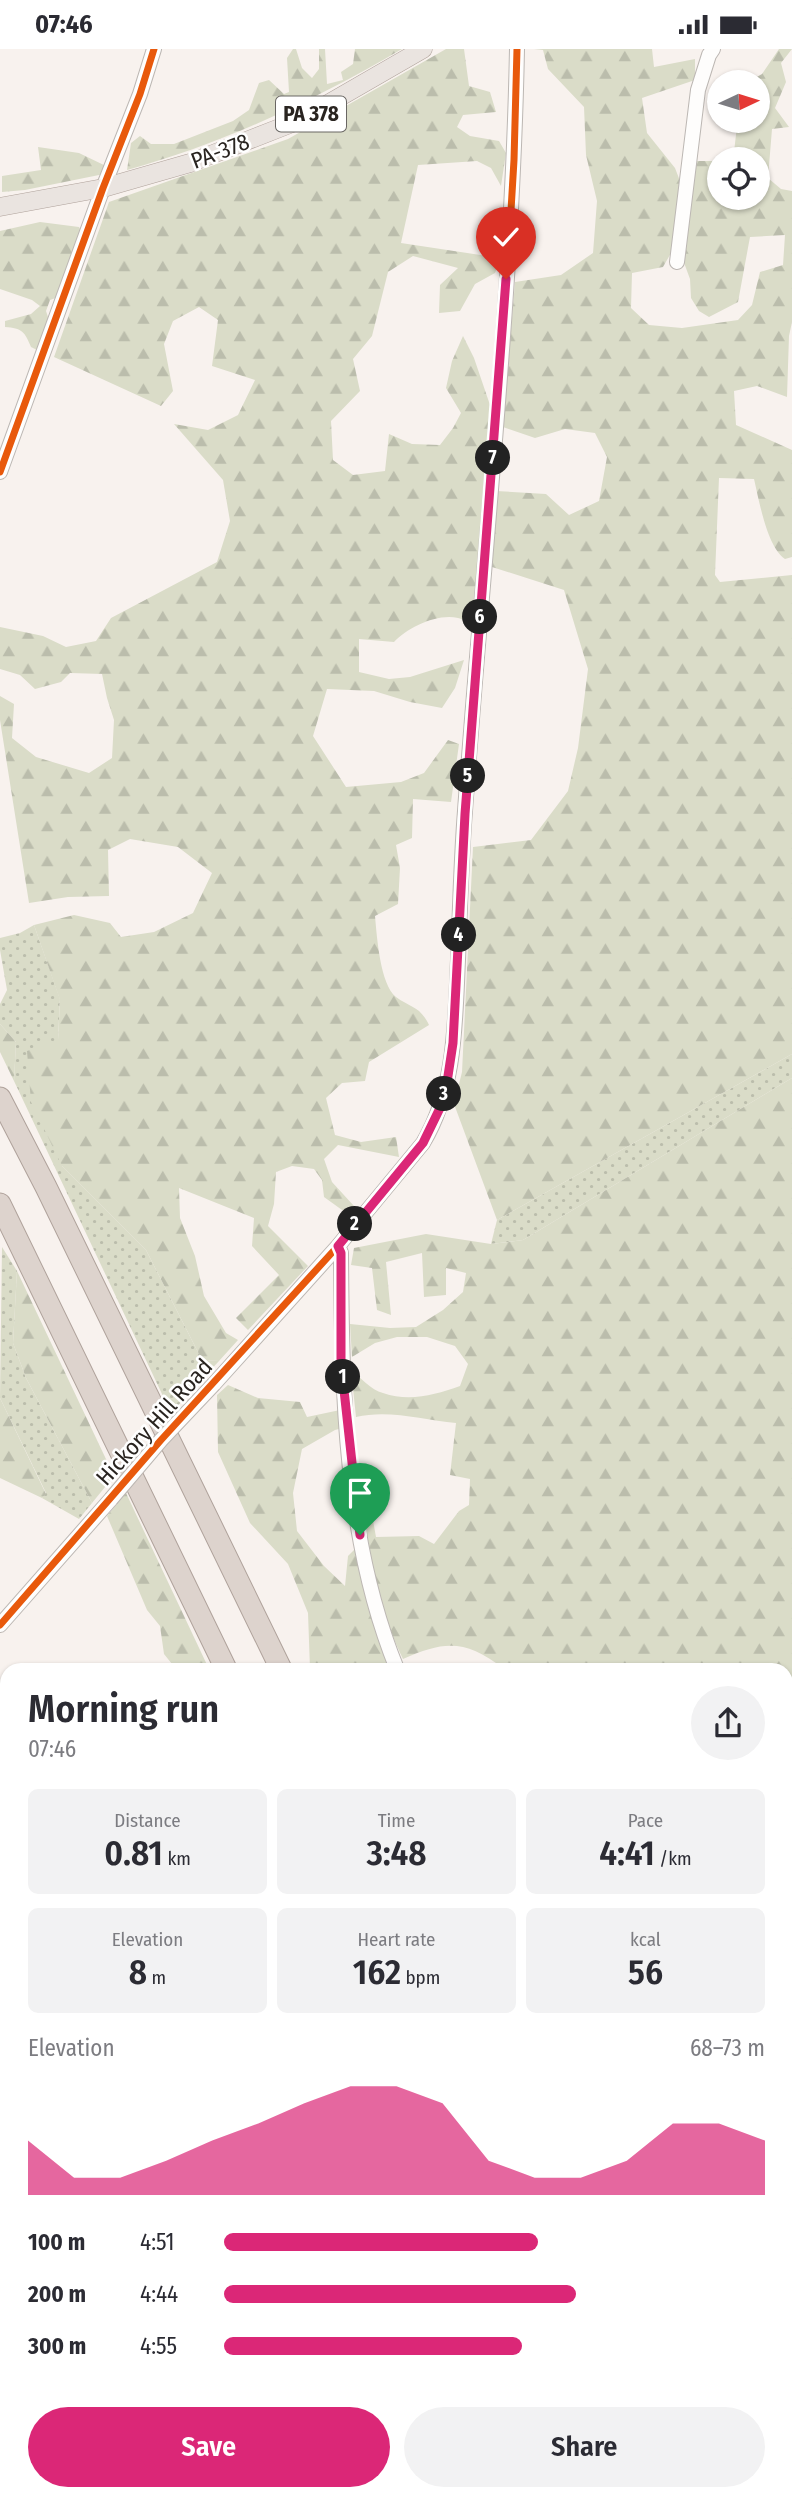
<!DOCTYPE html>
<html lang="en">
<head>
<meta charset="utf-8">
<style>
  :root { --surface:#fff; --page:#f2f2f3; --text:#2b2b33; --muted:#7c7c81; --accent:#db2777 }
  body { margin:0; font-family:"Fira Sans Condensed",sans-serif; background:var(--page); color:var(--text); height:100vh; display:flex; flex-direction:column; font-size:26px; white-space:nowrap }
  * { box-sizing:border-box; margin:0 }
  p { font-size:23px; color:var(--muted) }
  .icon { flex:none; width:38px; height:38px; fill:none; stroke:currentColor; stroke-width:2; stroke-linecap:round; stroke-linejoin:round }
  .map { position:relative; flex:1; overflow:hidden }
  .side { position:absolute; left:0px; top:1614px; width:793px; height:838px; display:flex; flex-direction:column; background:var(--surface); border-radius:21px 21px 0 0; box-shadow:0 2px 5px #0004 }
  .side>* { flex:none }
  .needle { width:46px; rotate:86deg }
  .fabs { position:absolute; left:707px; top:21px; display:grid; gap:14px }
  .fabs a { display:grid; place-items:center; width:63px; height:63px; border-radius:50%; background:var(--surface); box-shadow:0 2px 5px #0004; font-size:35px }
  .pin { position:absolute; display:grid; place-items:center; width:60px; height:60px; color:#fff; margin:-72px -30px; border-radius:50% 50% 50% 0; rotate:-45deg; box-shadow:0 0 7px #0007 }
  .pin .icon { rotate:45deg }
  .km { position:absolute; width:35px; height:35px; margin:-18px; border-radius:50%; background:#222; color:#fff; font-size:19px; line-height:35px; text-align:center }
  .round { display:grid; place-items:center; flex:none; width:74px; height:74px; border-radius:37px; background:var(--page) }
  .head { display:flex; align-items:center; justify-content:space-between; height:119px; padding:0 28px }
  h1 { font-size:38px; font-weight:600; line-height:52px }
  .figures { display:grid; grid-template-columns:repeat(3,1fr); gap:10px; height:119px; padding:7px 28px }
  .figures div { display:grid; align-content:center; border-radius:10px; background:var(--page); text-align:center }
  .figures b { font-size:35px; font-weight:600 }
  .figures small { font-size:19px; font-weight:400 }
  .figures p { font-size:19px }
  .chart { height:196px; padding:14px 28px }
  .chart p { display:flex; justify-content:space-between }
  .chart svg { width:100%; height:126px; margin-top:7px; fill:var(--accent); opacity:.7 }
  .cta { display:flex; gap:14px; margin-top:auto; padding:14px 28px }
  .cta a { flex:1; height:80px; border-radius:42px; background:var(--accent); color:#fff; font-size:28px; font-weight:600; line-height:80px; text-align:center }
  .cta a+a { background:var(--page); color:var(--text) }
  ul { padding:0 28px; list-style:none; font-size:23px }
  li { display:grid; grid-template-columns:112px 84px 1fr; align-items:center; height:52px }
  li i { height:18px; border-radius:9px; background:var(--accent) }
  .status { display:flex; justify-content:space-between; align-items:center; height:49px; padding:0 35px; background:var(--surface); direction:ltr }
  .status svg { height:19px; fill:currentColor }
  .map>svg:first-child { display:block }
  .grass { fill:url(#grass-dots) }
  .forest { fill:url(#forest-firs) }
  .lines { fill:none; stroke-linecap:round; stroke-linejoin:round }
  .minor-casing { stroke:#bcb7b3; stroke-width:16 }
  .major-casing { stroke:#afa29b; stroke-width:19 }
  .highway-casing { stroke:#afa29b; stroke-width:23 }
  .minor { stroke:#fefdfc; stroke-width:14 }
  .major { stroke:#eae4e0; stroke-width:18 }
  .highway { stroke:#ddd3cd; stroke-width:21 }
  .minor-bridge-casing { stroke:#bcb7b3; stroke-width:16; stroke-linecap:butt }
  .minor-bridge { stroke:#fefdfc; stroke-width:14 }
  .cycleway-casing { stroke:#fff; stroke-width:11 }
  .cycleway { stroke:#e8590c; stroke-width:7 }
  .route-casing { stroke:#fff; stroke-width:14 }
  .route { stroke:#db2777; stroke-width:9 }
  .labels { text-anchor:middle; stroke-width:5; stroke-linejoin:round; paint-order:stroke }
  .shield { fill:#fff; stroke:#696663; stroke-width:2 }
  .shield-label { font-size:21px; font-weight:bold; fill:#292420 }
  .street-label { font-size:23px; fill:#292420; stroke:#fff }
</style>
</head>
<body>
<div class="status"><b>07:46</b><svg viewBox="0 0 49 12"><path d="M0 12V9h3v3zM5 12V6h3v6zM10 12V3h3v9zM15 12V0h3v12zM26 1h20v11H26zM47 4h2v5h-2z"/></svg></div>
<div class="map">
<svg width="792" height="2451" viewBox="0 0 792 2451">
  <defs>
    <pattern id="grass-dots" width="8" height="8" patternUnits="userSpaceOnUse" patternTransform="scale(1.75)"><rect width="8" height="8" fill="#dadcc8"/><path d="M2 2h.1M6 6h.1" fill="none" stroke="#bbbdac" stroke-width="1.8" stroke-linecap="round"/></pattern>
    <pattern id="forest-firs" width="22" height="20" patternUnits="userSpaceOnUse" patternTransform="scale(1.75)"><rect width="22" height="20" fill="#dadcc8"/><path d="M5 1l3.5 6h-7zM16 11l3.5 6h-7z" fill="#bbbdac"/></pattern>
  </defs>
  <rect width="100%" height="100%" fill="#f8f2ee"/>
  <path class="grass" d="M34 876 60 950 58 991 62 1117 146 1201 202 1311 219 1312 171 1364 14 1032 16 993 0 975V955L7 941 0 901V889L20 884Z
    M792 1005V1029L523 1191 491 1195 497 1171Z
    M2 1198 17 1222 13 1294 26 1329 92 1454 79 1470 42 1449 46 1444 0 1349Z"/>
  <path class="forest" d="M293 0H296L302 19 312 29 319 20V0H325L327 35 343 31 341 23 353 15 355 0H402C315 51 225 94 127 121L131 94 140 87 151 95H174L233 72 249 61 259 34 269 31 284 45 289 43 287 9Z
    M446 0H464L469 37 490 43 496 63 463 66 457 78 470 87 499 92 506 104 501 137 491 119 477 112 418 116 401 194 487 207 499 213 495 224 475 235 460 262 439 264 440 236 458 219 413 207 388 223 372 287 353 310 360 342 331 372 333 411 353 426 385 422 389 385 412 395 440 396 453 379 461 364 446 339 452 312 463 287 474 309 490 356 473 577C469 574 463 570 458 569 437 564 407 579 394 593L359 590V623L389 630 410 628 464 611 455 639 442 659 410 653 374 642 327 640 313 687 346 738 401 733 424 724 448 691 459 695 451 753 413 750 412 789 396 796 400 819 398 855 375 867C377 888 380 935 396 948 411 959 420 957 429 976L369 1013 365 1032 342 1034 326 1049 335 1086 361 1093 396 1088 399 1108 338 1096 324 1110 332 1133 354 1157 349 1166 324 1148 322 1131 314 1120 292 1117 276 1123 274 1155 268 1177 308 1217 248 1281 236 1269 279 1226 252 1197 254 1169 179 1139 180 1169 195 1207 204 1247 226 1284 238 1291 219 1312 202 1311 146 1201 62 1117 31 1053 27 1002 58 991 60 951 34 876 74 866 110 874 121 888 154 883 193 864 212 824 178 798 130 790 108 801 109 847 68 848 29 854 0 671V647L14 655 12 689 36 708 89 724 112 709 114 671 107 649 102 625 70 624 61 633 35 640 20 626 0 620V578L43 587 66 598 96 592 111 569 217 513 230 472 223 431 174 375 208 381 238 366 255 331 212 317 218 271 199 258 173 272 164 295 173 342 161 357 54 308 109 153 288 90Z
    M534 0H652L654 18 695 10V31L642 49 647 84 675 119 680 132 671 204 663 218 632 224 631 259 649 276 682 279 738 271 752 256 760 223 783 216 785 186 750 188 738 253 709 268 699 262 691 249 690 230 683 211 697 112H719V149H758V110H731L734 103 737 77 747 75 748 72H758V33H748L762 25 779 0H792L781 14 786 33 775 59 789 78 772 80 768 129 781 140 792 142V273L789 287 787 348 757 337 734 342 736 376 792 401V508L785 510C767 498 759 451 754 430L719 429 715 526 720 533 792 526V1005L497 1171 454 1055 462 1023 473 798 531 791 568 742 578 699 588 620 564 541 492 518 496 442 546 445 569 466 599 452 607 408 595 384 565 380 535 389 503 378 515 233 561 226 593 204 597 152 586 106 584 58 548 20 543 1Z
    M38 98 79 104 108 118 104 125 25 141 2 143V127L41 121Z
    M40 173 79 178 83 186 61 247 50 251 46 262 50 274 39 302 31 298C25 283 22 279 5 278V272L31 265 40 257 32 251 0 240V182Z
    M0 975 16 993 14 1032 0 1003Z
    M792 1029V2082L786 2080V1620H504C466 1591 446 1591 403 1610 377 1557 369 1497 359 1439L367 1438 376 1488 419 1487 434 1495 459 1462 469 1456 470 1430 450 1426 456 1374C423 1371 389 1360 356 1368L351 1321C360 1328 371 1341 383 1344 409 1353 435 1346 460 1337L468 1315 455 1297 427 1288H397L375 1294 352 1308 350 1275 390 1279 416 1278 443 1261 463 1243 466 1224 446 1219V1246L424 1248 422 1204 386 1213 391 1266 377 1261 372 1219 351 1216 354 1199 426 1185 491 1195 523 1191Z
    M17 1222 114 1427 92 1454 26 1329 13 1294Z
    M228 1336 258 1349 300 1353 307 1368 340 1361 343 1379 335 1381 302 1400 293 1444 297 1482 324 1517 345 1537 348 1507 356 1499 390 1620H310L308 1564 288 1515 250 1474 218 1403 217 1346Z
    M0 1349 46 1445 42 1449 0 1429Z
    M126 1444 209 1620H176L164 1605 160 1577 147 1561 107 1467Z
    M786 2298 792 2305V2451H728L723 2445H786Z
    M532 2445H617L620 2451H537Z"/>
  <g class="lines">
    <g class="minor-casing">
      <path id="minor" d="M677 213 698 41 709 6 713 0
        M0 423 103 139 140 45 154 0
        M338 1197 341 1204C342 1343 344 1490 397 1620
        M214 1335 338 1197 423 1094C456 1039 455 973 458 911 460 862 461 812 465 762 483 508 512 255 517 0
        M0 1576 111 1450
        M0 1895 7 1902
        M7 1984 2 2008 7 2051
        M786 2284 792 2291
        M0 2295 7 2293
        M427 2445 430 2451
        M85 2451 118 2445"/>
    </g>
    <g class="major-casing">
      <path id="major" d="M0 158 103 139 190 114 300 71 423 0"/>
    </g>
    <g class="highway-casing">
      <path id="highway" d="M0 1049 46 1138 281 1620
        M0 1155 226 1620
        M632 2445 635 2451
        M685 2445 688 2451"/>
    </g>
    <use href="#minor" class="minor"/>
    <use href="#major" class="major"/>
    <use href="#highway" class="highway"/>
    <g class="minor-bridge-casing">
      <path id="minor-bridge" d="M111 1450 161 1391 214 1335"/>
    </g>
    <use href="#minor-bridge" class="minor-bridge"/>
    <g class="cycleway-casing">
      <path id="cycleway" d="M0 423 103 139 140 45 154 0
        M0 1576 161 1391 338 1197 423 1094 440 1059 446 1040 453 994 465 764 509 195 514 111 517 0"/>
    </g>
    <use href="#cycleway" class="cycleway"/>
  </g>
  <g class="lines">
    <g class="route-casing">
      <path id="route" d="M360 1486 341 1314V1204L338 1197 423 1094 440 1059 446 1040 453 994 465 765 506 230"/>
    </g>
    <use href="#route" class="route"/>
  </g>
  <g class="labels">
    <rect class="shield" x="276" y="47.5" width="70" height="35" rx="5"/>
    <g class="shield-label">
      <text x="311" y="72">PA 378</text>
    </g>
    <g class="street-label">
      <text transform="translate(220 102) rotate(-21)" y="8">PA-378</text>
      <text transform="translate(154 1373) rotate(-48)" y="8">Hickory Hill Road</text>
    </g>
  </g>
</svg>
<div class="fabs">
<a><svg class="needle" viewBox="-14 -14 28 28"><path d="M0-13l5 13h-10z" fill="#e53935"/><path d="M0 13l5-13h-10z" fill="#7c7c81"/></svg></a>
<a><svg class="icon" aria-label="locate" viewBox="0 0 24 24"><circle cx="12" cy="12" r="6"/><path d="M12 2v4M12 18v4M2 12h4M18 12h4"/></svg></a>
</div>
<div class="pin" style="left:360px;top:1486px;background:#1e9e55"><svg class="icon" aria-label="arrive" viewBox="0 0 24 24"><path d="M6 21V4h12l-3 4 3 4H6"/></svg></div>
<div class="pin" style="left:506px;top:230px;background:#d93025"><svg class="icon" aria-label="check" viewBox="0 0 24 24"><path d="M5 12l5 5 9-10"/></svg></div>
<b class="km" style="left:343px;top:1328px">1</b>
<b class="km" style="left:355px;top:1175px">2</b>
<b class="km" style="left:444px;top:1045px">3</b>
<b class="km" style="left:459px;top:886px">4</b>
<b class="km" style="left:468px;top:727px">5</b>
<b class="km" style="left:480px;top:568px">6</b>
<b class="km" style="left:493px;top:409px">7</b>
<section class="side">
<div class="head"><div><h1>Morning run</h1><p>07:46</p></div><a class="round"><svg class="icon" aria-label="share" viewBox="0 0 24 24"><path d="M12 15V3M7 8l5-5 5 5M5 13v7h14v-7"/></svg></a></div>
<div class="figures">
<div><p>Distance</p><b>0.81<small> km</small></b></div>
<div><p>Time</p><b>3:48</b></div>
<div><p>Pace</p><b>4:41<small> /km</small></b></div>
</div>
<div class="figures">
<div><p>Elevation</p><b>8<small> m</small></b></div>
<div><p>Heart rate</p><b>162<small> bpm</small></b></div>
<div><p>kcal</p><b>56</b></div>
</div>
<div class="chart"><p><span>Elevation</span>68–73 m</p>
<svg viewBox="0 0 160 44" preserveAspectRatio="none"><path d="M0 44V25L10 38L20 38L30 32L40 25L50 19L60 12L70 6L80 6L90 12L100 32L110 38L120 38L130 32L140 19L150 19L160 25V44z"/></svg>
</div>
<ul>
<li><b>100 m</b>4:51<i style="width:58%"></i></li>
<li><b>200 m</b>4:44<i style="width:65%"></i></li>
<li><b>300 m</b>4:55<i style="width:55%"></i></li>
</ul>
<div class="cta"><a>Save</a><a>Share</a></div>
</section>
</div>
</body>
</html>
